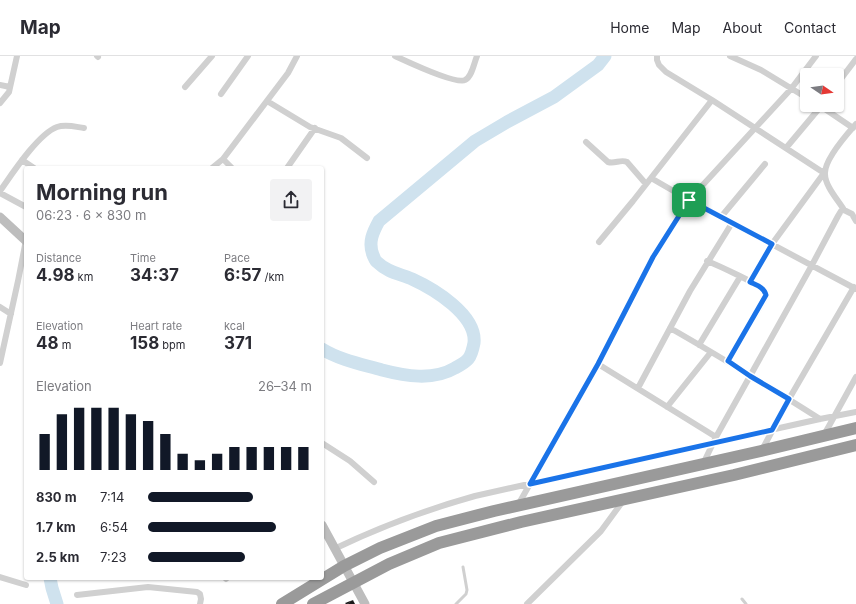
<!DOCTYPE html>
<html lang="en">
<head>
<meta charset="utf-8">
<style>
  :root { --surface:#fff; --page:#f2f2f3; --text:#2b2b33; --muted:#7c7c81; --line:#e1e1e2; --accent:#111827 }
  body { margin:0; font-family:Inter,sans-serif; background:var(--page); color:var(--text); height:100vh; display:flex; flex-direction:column; font-size:15px; white-space:nowrap }
  * { box-sizing:border-box; margin:0 }
  p { font-size:13px; color:var(--muted) }
  .icon { flex:none; width:22px; height:22px; fill:none; stroke:currentColor; stroke-width:2; stroke-linecap:round; stroke-linejoin:round }
  .map { position:relative; flex:1; overflow:hidden }
  .side { position:absolute; left:24px; top:110px; width:300px; height:414px; display:flex; flex-direction:column; background:var(--surface); border-radius:4px; box-shadow:0 1px 3px #0004 }
  .side>* { flex:none }
  .needle { width:26px; rotate:103deg }
  .buttons { position:absolute; left:800px; top:12px; display:grid; gap:8px }
  .buttons a { display:grid; place-items:center; width:44px; height:44px; border-radius:4px; background:var(--surface); box-shadow:0 1px 3px #0004; font-size:20px }
  .pin { position:absolute; display:grid; place-items:center; width:34px; height:34px; color:#fff; margin:-17px; border-radius:8px; box-shadow:0 2px 6px #0006 }
  .round { display:grid; place-items:center; flex:none; width:42px; height:42px; border-radius:4px; background:var(--page) }
  .headline { display:flex; align-items:center; justify-content:space-between; height:68px; padding:0 12px }
  h1 { font-size:22px; font-weight:700; line-height:30px }
  .stats { display:grid; grid-template-columns:repeat(3,1fr); gap:6px; height:68px; padding:4px 12px }
  .stats div { display:grid; align-content:center }
  .stats b { font-size:17px; font-weight:700 }
  .stats small { font-size:11px; font-weight:400 }
  .stats p { font-size:11px }
  .chart { height:112px; padding:8px 12px }
  .chart p { display:flex; justify-content:space-between }
  .chart svg { width:100%; height:72px; margin-top:4px; stroke:var(--accent); stroke-width:6 }
  ul { padding:0 12px; list-style:none; font-size:13px }
  li { display:grid; grid-template-columns:64px 48px 1fr; align-items:center; height:30px }
  li i { height:10px; border-radius:5px; background:var(--accent) }
  header { display:flex; align-items:center; gap:24px; box-sizing:border-box; height:56px; padding:0 20px; background:var(--surface); border-bottom:1px solid var(--line) }
  header strong { font-size:19px }
  nav { display:flex; gap:22px; margin-inline-start:auto; font-size:14px }
  .map>svg:first-child { display:block }
  .lines { fill:none; stroke-linecap:round; stroke-linejoin:round }
  .river { stroke:#cfe2ee; stroke-width:13 }
  .building { fill:url(#building-cross-hatch) }
  .lane { stroke:#d0d0d0; stroke-width:3 }
  .street { stroke:#d0d0d0; stroke-width:6 }
  .secondary { stroke:#bdbdbd; stroke-width:9 }
  .highway { stroke:#9a9a9a; stroke-width:12 }
  .route-casing { stroke:#fff; stroke-width:8 }
  .route { stroke:#1a73e8; stroke-width:5 }
</style>
</head>
<body>
<header>
<strong>Map</strong>
<nav><a>Home</a><a>Map</a><a>About</a><a>Contact</a></nav>
</header>
<div class="map">
<svg width="856" height="548" viewBox="0 0 856 548">
  <defs>
    <pattern id="building-cross-hatch" width="8" height="8" patternUnits="userSpaceOnUse"><rect width="8" height="8" fill="#1a1a1a"/><path d="M0 0l8 8M0 8l8-8" fill="none" stroke="#333"/></pattern>
  </defs>
  <rect width="100%" height="100%" fill="#fff"/>
  <g class="lines">
    <path class="river" d="M322 293C340 304 361 308 382 314 405 320 433 325 455 312 468 305 471 303 474 287 477 259 434 233 412 223 400 218 387 216 377 206 375 205 374 201 373 199 368 186 373 176 379 165L475 85 507 66 554 41 598 9 605 0
      M50 522 52 532 57 548"/>
  </g>
  <path class="building" d="M353 544 355 548H346L345 547Z"/>
  <g class="lines">
    <path class="lane" d="M742 543 746 548
      M456 548 466 538 467 534 463 511"/>
    <path class="street" d="M97 0 98 1
      M395 0C406 5 456 29 465 24 472 21 474 7 477 0
      M657 0V4L659 9 666 16 712 44 824 117 772 188 750 226
      M730 0 761 14 807 42
      M837 28 856 3
      M0 29 10 31
      M185 31 212 0
      M221 38 248 0
      M267 45 310 71 341 82 367 102
      M0 47 9 36 17 0
      M819 49 853 72
      M586 86 608 106C615 108 621 103 627 106L646 128
      M786 92 822 49
      M223 103 232 112
      M22 104 34 112
      M212 112 223 103 288 17 297 0
      M287 112 315 72
      M651 122 689 144 856 233
      M0 135C12 118 38 78 57 71 66 68 76 71 84 72
      M0 137 26 151
      M844 154C838 144 825 130 825 118 824 104 847 78 856 68
      M721 161 765 108
      M599 186 633 145 712 44
      M707 205C717 209 761 229 765 235 767 238 765 241 764 244L728 305
      M0 251 11 258
      M670 272C721 301 771 332 820 363
      M699 289 740 221
      M0 307 18 225 26 184
      M598 308 716 381
      M638 332 690 235 732 167
      M667 351 711 296
      M824 379 856 321
      M322 387 350 405 374 426
      M762 394 789 343 854 231
      M703 408 716 381 812 209 838 160 841 155 844 154 852 158 856 165
      M518 449 598 308 653 201 689 144 791 33 816 0
      M334 493C382 470 425 454 475 440L820 363 856 356
      M0 521 26 529
      M226 523 227 522
      M77 539 148 531 197 536 200 538 201 543 200 548
      M527 548 601 475 623 445"/>
    <path class="secondary" d="M0 161 26 185
      M322 469 365 548"/>
    <path class="highway" d="M282 548 344 510 380 492 436 470 494 455 761 395 856 372
      M313 548 389 508 439 487 521 466 734 419 856 389"/>
  </g>
  <g class="lines">
    <g class="route-casing">
      <path id="route" d="M689 144 772 188 750 226C756 229 764 231 766 239L728 305 750 320 789 343 772 374 530 428 598 308 653 201Z"/>
    </g>
    <use href="#route" class="route"/>
  </g>
</svg>
<div class="buttons">
<a><svg class="needle" viewBox="-14 -14 28 28"><path d="M0-13l5 13h-10z" fill="#e53935"/><path d="M0 13l5-13h-10z" fill="#7c7c81"/></svg></a>
</div>
<div class="pin" style="left:689px;top:144px;background:#1e9e55"><svg class="icon" aria-label="arrive" viewBox="0 0 24 24"><path d="M6 21V4h12l-3 4 3 4H6"/></svg></div>
<section class="side">
<div class="headline"><div><h1>Morning run</h1><p>06:23 · 6 × 830 m</p></div><a class="round"><svg class="icon" aria-label="share" viewBox="0 0 24 24"><path d="M12 15V3M7 8l5-5 5 5M5 13v7h14v-7"/></svg></a></div>
<div class="stats">
<div><p>Distance</p><b>4.98<small> km</small></b></div>
<div><p>Time</p><b>34:37</b></div>
<div><p>Pace</p><b>6:57<small> /km</small></b></div>
</div>
<div class="stats">
<div><p>Elevation</p><b>48<small> m</small></b></div>
<div><p>Heart rate</p><b>158<small> bpm</small></b></div>
<div><p>kcal</p><b>371</b></div>
</div>
<div class="chart"><p><span>Elevation</span>26–34 m</p>
<svg viewBox="0 0 160 44" preserveAspectRatio="none"><path d="M5 44V22M15 44V10M25 44V6M35 44V6M45 44V6M55 44V10M65 44V14M75 44V22M85 44V34M95 44V38M105 44V34M115 44V30M125 44V30M135 44V30M145 44V30M155 44V30"/></svg>
</div>
<ul>
<li><b>830 m</b>7:14<i style="width:64%"></i></li>
<li><b>1.7 km</b>6:54<i style="width:78%"></i></li>
<li><b>2.5 km</b>7:23<i style="width:59%"></i></li>
</ul>
</section>
</div>
</body>
</html>
